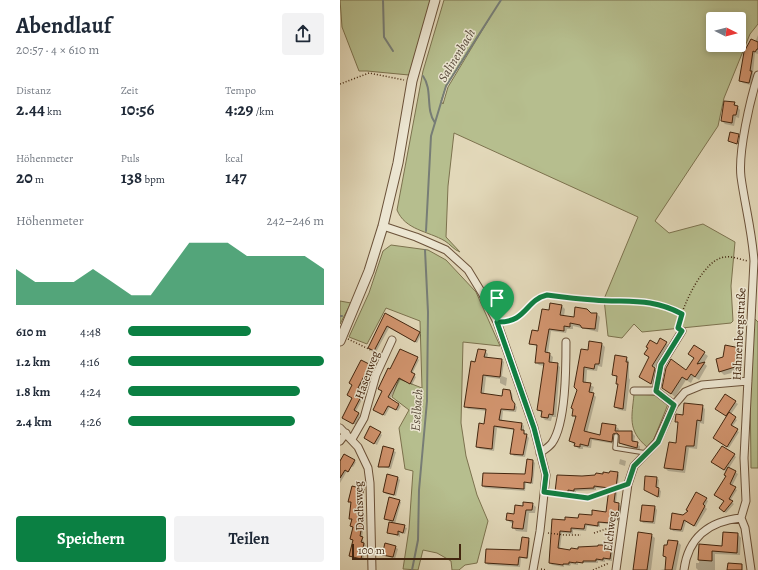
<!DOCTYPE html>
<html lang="de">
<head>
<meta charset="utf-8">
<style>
  :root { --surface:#fff; --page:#f2f2f3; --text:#1f2937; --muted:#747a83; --accent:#0b8043 }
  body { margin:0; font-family:Alegreya,serif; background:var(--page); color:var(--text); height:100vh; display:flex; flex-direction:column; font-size:15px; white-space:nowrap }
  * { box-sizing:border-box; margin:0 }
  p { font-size:13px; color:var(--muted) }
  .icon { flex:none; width:22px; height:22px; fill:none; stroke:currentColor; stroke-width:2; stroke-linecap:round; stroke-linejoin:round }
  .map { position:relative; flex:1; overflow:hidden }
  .panel { display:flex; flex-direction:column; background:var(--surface); width:340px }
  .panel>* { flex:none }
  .needle { width:26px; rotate:96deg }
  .tools { position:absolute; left:366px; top:12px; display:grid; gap:8px }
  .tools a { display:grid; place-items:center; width:40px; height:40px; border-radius:4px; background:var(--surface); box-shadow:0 2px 6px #0003; font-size:20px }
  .scale { position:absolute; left:12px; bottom:10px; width:109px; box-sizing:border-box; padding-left:4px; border:2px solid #43260f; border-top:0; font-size:11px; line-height:14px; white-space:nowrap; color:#43260f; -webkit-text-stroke:3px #ece6d2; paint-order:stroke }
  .pin { position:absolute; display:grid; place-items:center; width:34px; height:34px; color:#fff; margin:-41px -17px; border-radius:50% 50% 50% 0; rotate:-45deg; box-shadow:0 0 4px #0007 }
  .pin .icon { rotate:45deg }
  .round { display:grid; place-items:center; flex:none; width:42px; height:42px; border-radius:4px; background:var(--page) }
  .summary { display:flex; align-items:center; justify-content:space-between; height:68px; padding:0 16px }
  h1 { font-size:22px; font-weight:600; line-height:30px }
  .figures { display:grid; grid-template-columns:repeat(3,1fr); gap:6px; height:68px; padding:4px 16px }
  .figures div { display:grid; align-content:center }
  .figures b { font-size:17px; font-weight:600 }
  .figures small { font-size:11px; font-weight:400 }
  .figures p { font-size:11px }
  .chart { height:112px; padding:8px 16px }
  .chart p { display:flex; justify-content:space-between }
  .chart svg { width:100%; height:72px; margin-top:4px; fill:var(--accent); opacity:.7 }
  .cta { display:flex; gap:8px; margin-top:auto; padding:8px 16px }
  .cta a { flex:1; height:46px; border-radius:4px; background:var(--accent); color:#fff; font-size:16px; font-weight:600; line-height:46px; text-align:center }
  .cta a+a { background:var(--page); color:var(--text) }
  ul { padding:0 16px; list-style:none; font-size:13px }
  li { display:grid; grid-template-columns:64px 48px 1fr; align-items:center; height:30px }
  li i { height:10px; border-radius:5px; background:var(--accent) }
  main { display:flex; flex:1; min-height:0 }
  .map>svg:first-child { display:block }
  .green { fill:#b6be8e; stroke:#7c724e; fill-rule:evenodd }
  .shadow { fill:#0003 }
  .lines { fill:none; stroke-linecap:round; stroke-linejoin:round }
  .stream { stroke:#777d76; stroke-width:2 }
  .building { fill:#d1946e; stroke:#43260f }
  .service-casing { stroke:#6b523a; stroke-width:5.5 }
  .minor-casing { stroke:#6b523a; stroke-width:9 }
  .tertiary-casing { stroke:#6b523a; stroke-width:11 }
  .path { stroke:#43260f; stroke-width:1.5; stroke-dasharray:1 2; stroke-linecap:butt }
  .service { stroke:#ece6d2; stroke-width:3.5 }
  .minor { stroke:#ece6d2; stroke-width:7 }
  .tertiary { stroke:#ece6d2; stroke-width:9 }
  .route-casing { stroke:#fff; stroke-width:8 }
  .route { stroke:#0b8043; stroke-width:5 }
  .labels { text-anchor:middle; stroke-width:3; stroke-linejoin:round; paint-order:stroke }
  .street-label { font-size:12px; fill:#43260f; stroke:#ece6d2 }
  .water-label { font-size:13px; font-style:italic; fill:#584a3a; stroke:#ece6d2 }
</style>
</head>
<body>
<main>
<section class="panel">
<div class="summary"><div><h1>Abendlauf</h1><p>20:57 · 4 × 610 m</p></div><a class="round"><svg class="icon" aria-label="share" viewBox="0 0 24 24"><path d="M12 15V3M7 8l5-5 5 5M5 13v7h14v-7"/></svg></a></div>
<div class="figures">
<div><p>Distanz</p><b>2.44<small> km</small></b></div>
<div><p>Zeit</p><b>10:56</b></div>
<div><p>Tempo</p><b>4:29<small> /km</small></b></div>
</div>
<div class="figures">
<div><p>Höhenmeter</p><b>20<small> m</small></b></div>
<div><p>Puls</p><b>138<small> bpm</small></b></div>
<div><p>kcal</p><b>147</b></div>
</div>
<div class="chart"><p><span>Höhenmeter</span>242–246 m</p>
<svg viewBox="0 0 160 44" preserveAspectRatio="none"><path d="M0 44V22L10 30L20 30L30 30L40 22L50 30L60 38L70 38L80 22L90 6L100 6L110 6L120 14L130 14L140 14L150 14L160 22V44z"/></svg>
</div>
<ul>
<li><b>610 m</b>4:48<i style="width:63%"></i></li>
<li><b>1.2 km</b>4:16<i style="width:100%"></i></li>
<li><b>1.8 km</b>4:24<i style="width:88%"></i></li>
<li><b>2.4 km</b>4:26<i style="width:85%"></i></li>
</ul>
<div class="cta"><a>Speichern</a><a>Teilen</a></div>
</section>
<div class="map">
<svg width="418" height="570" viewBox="0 0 418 570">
  <rect width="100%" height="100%" fill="#e2d8b9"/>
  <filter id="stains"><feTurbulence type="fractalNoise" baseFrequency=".005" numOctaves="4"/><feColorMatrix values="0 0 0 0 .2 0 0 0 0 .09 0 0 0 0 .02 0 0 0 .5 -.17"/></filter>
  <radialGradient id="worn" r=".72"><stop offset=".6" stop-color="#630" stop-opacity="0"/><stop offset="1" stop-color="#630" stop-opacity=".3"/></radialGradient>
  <path class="green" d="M0 0H92L69 75 27 71H19L2 27Z
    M104 0H418V24L410 34 384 98 378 126 315 221 329 233 363 224 395 242 391 286 393 321 391 323 302 332 294 324 282 338 268 336 264 299 298 217 114 133 108 186 106 237 120 252C114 250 110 244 105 241 88 231 65 230 57 210L83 71ZM149 19 108 87 103 104 101 101 106 86ZM373 19H399V45H373Z
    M51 245 88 250 106 260 136 292 160 346 123 342 121 423 126 456 137 495 148 521 137 563 125 565 119 570H112L111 561 97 553 83 550 78 570 63 569 69 529 73 471 65 469 59 428 69 410 52 397 59 379 82 388 80 321 46 308 27 344 9 337 29 293 43 251Z
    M0 301 11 303 0 324Z
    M414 318 418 322V468H411L410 382 413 351Z
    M294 394 316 395 328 404 314 439 307 447C287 430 292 417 294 394Z"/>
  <path class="shadow" d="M418 35V54L415 53 413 73 414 75 411 85 403 83 400 81Z
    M394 103 400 110 399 118 396 117 394 126 385 124 382 121Z
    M222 306 225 309 224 316 234 318 250 313 257 314 260 317 258 332 233 326V329H227L226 333 211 331 208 353 213 357 212 363 217 364 220 367 216 417H212L211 421 205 420 202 417V413L198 410 204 366 199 365 196 362 198 347 191 343 199 332 209 311Z
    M45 314 79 333 81 335 77 343 49 328 36 352 31 350 29 348Z
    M326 343 328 345 314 369 317 371 313 385 302 379 310 358 305 354Z
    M262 344 265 347 262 367 258 366 257 371 247 370 246 383 254 387 252 393 256 397 247 433 261 436 275 426 279 429 278 432H291L295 436 294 443 300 446V451L283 445 280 442V436L276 438 275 444 252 440 251 448 243 447V449H239L230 441 236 418 233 415 238 390 235 387 248 351Z
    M354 346 368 356 364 363 367 366 359 380 354 377 351 383 346 380 335 397 323 387 347 371 355 359 349 354Z
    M399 349 403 352 399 371 384 375 380 371 384 358Z
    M145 351 148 354 147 358 162 360 164 362 162 376 167 378 166 386 160 383V379L146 377 144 394 163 397 170 391 172 393 174 404 177 407 176 412 163 411 162 421 182 424 184 426V432L189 438 185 457 174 456 171 453 175 430 157 428 154 451 140 449 137 447 145 425 147 411 128 409 125 406 136 363Z
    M77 358 79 360 72 374 76 377 72 385 61 379 50 399 61 406 58 411 50 407 45 416 36 411 43 392 39 389 51 371Z
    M286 358 289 361V378L290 380 286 411 279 410 275 407 279 385 278 378 273 375Z
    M32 367 34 369 29 379 27 377 20 390 25 394 16 411 20 415 16 425 3 418 13 399 8 395 13 386Z
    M395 402 398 404 391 414 397 420 392 427 399 432 389 448 376 440 388 417 379 411Z
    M362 406 365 409 364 424 360 423 357 449 349 448 345 473 328 471 325 468 337 444 339 424 336 421Z
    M40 433 42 435 37 445 25 438Z
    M44 447 56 452 51 469 39 466Z
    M394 455 396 457 389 468 398 474 392 486 397 490 390 501 394 504 386 513 382 510 385 501 377 497 387 476V472L375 464Z
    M0 459 14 461 16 462 13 467 11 466 9 472 7 471 0 483Z
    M280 459 286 461 285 466 279 464Z
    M193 461 195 463 193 484 186 483 185 491 145 488 143 486 186 475Z
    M277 473 279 475 276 503 281 506 279 521 273 520V525L260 523V527L247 526 246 531 233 530V534L222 533 220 549 231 551 271 546 273 548 272 561 265 560V562L258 561V563H238V565L231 564 230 566 224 565V567L212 565 210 563 213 520 239 519 266 513 270 489 256 488V490L236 491V493L230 492V494L218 493 216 491 242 477Z
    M57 477 60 480 56 496 46 494 44 492Z
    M306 477 317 478 319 480 318 489 321 491 320 498 305 489Z
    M12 487 18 509 20 510 25 491 21 506 23 508 21 515 25 517 22 538 26 546 23 560 10 556 14 541 11 539 13 528 11 526 12 521 10 518 11 503 9 501Z
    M366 499 368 501 365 507 367 509 356 527 346 522 343 532 333 531 331 528Z
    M59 501 61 502 55 524 67 528 65 534 60 533V537L48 532 51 521 45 518Z
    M192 504 196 507 195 513H189L187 532 176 531 173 527V524L167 520 184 507Z
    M315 507 317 510 315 524 303 523 301 520Z
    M398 534 401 538 400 555 375 554V570H358L356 568V563H359L360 545 383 547Z
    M311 535 315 538 311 570H294Z
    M188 539 190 541 188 559 181 558 180 567 148 565 146 563 147 550 181 551Z
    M338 542 341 545 336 570H320L326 569 327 559 324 556Z
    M55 547 58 549 55 559 43 555Z"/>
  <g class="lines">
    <path class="stream" d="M43 0 44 37 53 51
      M83 76C93 90 85 109 95 123
      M86 231 91 136 106 86 161 0
      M0 316H2
      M72 570 78 540 79 490 87 401 88 312 85 250"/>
  </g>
  <path class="building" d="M411 39 418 42V49H417L415 52 413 51 410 71H412L409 83 399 81 404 52Z
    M384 101 395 102 394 105 398 106 396 115H393L392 123 381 121Z
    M390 132 399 134 397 144 388 141Z
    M210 303 222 305 220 315 234 317 235 307 247 309 251 313H257L255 329 242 328 240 325 230 323V327L224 326V331L209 329 205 352 210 353 209 362 218 363 213 415 209 414 208 418 201 417 202 411 197 410 204 363H195L197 345 189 344 192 330 198 331 202 309 209 310Z
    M45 313 80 332 75 342 47 326 34 351 28 348Z
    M320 338 327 342 312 366 315 368 311 384 299 377 309 357 304 354 308 348 306 347 310 340 317 344Z
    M249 341 262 343 259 364H255L254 369 244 367 243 382 251 383 249 392 254 393 244 431 260 435 262 423 276 425 275 431H292V441L298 442 297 448 279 443V435L277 433 273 434 272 442 250 438 248 446 240 444V447L234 446 235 443 229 441 236 416H232L233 409 231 408 237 390 234 387 241 349 248 350Z
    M354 345 365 352 357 364 365 362 355 377 351 374 347 380 342 377 331 394 322 388 326 368 331 359 346 370 354 358 348 354Z
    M385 345 400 348 395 367 379 372 376 359 383 357Z
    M60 349 78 357 71 372 75 374 70 384 59 378 48 397 59 404 56 410 48 406 43 415 33 410 42 391 38 389 48 368 50 369Z
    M138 349 146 350 144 357 162 359 160 377 143 375 141 393 162 396 163 389 170 390 172 400 175 404 174 410 161 409 159 420 182 423 181 430H184V434H187L183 455 170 454 174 429 154 426 152 449 136 447 139 423 144 424 146 409 124 407 131 361 135 362Z
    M275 355 287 357 286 362H288L283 409 274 407 278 384H276L277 376 272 375Z
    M21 360 33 366 27 377 24 376 18 388 24 391 14 410 19 413 13 424 2 418 12 398 7 395 12 385 9 383Z
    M385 394 396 401 386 416 375 409Z
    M344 403 363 405 361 421 357 420 354 446H346L343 470 324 468 329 442 336 443 338 422H335L336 414 343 415Z
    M389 412 396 417 391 425 398 429 387 447 373 438Z
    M30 426 41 432 34 444 24 438Z
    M43 446 54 449 49 467H38Z
    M382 446 395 454 384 470 371 462Z
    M4 454 15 460 8 472 5 470 0 478V461Z
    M187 459 193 460 192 476 191 483 184 482V489L142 486 143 473 185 474Z
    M388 467 396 471 390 484 396 487 389 499 393 501 384 512 379 508 384 501 374 495 386 476 384 475Z
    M270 471 278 472 274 502 279 503 278 519H272L271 523 258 522V526L245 524 244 529 231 528V532L220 531 218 548 230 550 231 548 238 549V547L258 546V545H272L270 559 263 558V560L256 559V561H243V563L236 562V563L229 562V564H223V565L209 563 212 519 225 520V517L238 518 239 514 252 515V510L266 512 269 488 254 486V488L234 489V491L228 490V492H215L217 475 242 476 255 475 256 473 263 474V472L269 473Z
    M47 474 58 477 54 495 43 492Z
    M305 476 317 477 316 487 319 488 318 497 304 490Z
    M12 486 24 489 20 504 22 505 20 513 24 514 20 536 23 537 21 542 24 543 21 559 9 556 13 540 10 539 13 527 10 526 12 519H9L11 502H8Z
    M356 492 367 498 363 504 365 506 354 526 344 520 341 530 330 529 332 513 343 515 348 511 346 510Z
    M49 497 60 500 53 521 44 519Z
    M183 502 193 503 192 510H186L183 529 172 528 173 521 166 520 167 513 174 514 175 505 183 506Z
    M302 505 315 506 313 522 300 521Z
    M49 522 65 525 63 533 58 531V535L47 533Z
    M298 532 312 534 307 570H293Z
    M383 532 398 533 397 553 372 551V561L358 560 359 544 382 546Z
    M182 537 189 538 187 558 179 557 178 565 145 563 146 549 180 550Z
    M328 540 338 541 332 570H325L326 557 323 556 324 545H327Z
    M45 543 56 546 53 557 42 555Z
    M388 563 402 564V570H387Z"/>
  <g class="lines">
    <g class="service-casing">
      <path id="service" d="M276 436 275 448 306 453"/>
    </g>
    <g class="minor-casing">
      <path id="minor" d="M43 226 76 237 106 250 128 270 142 293 157 322 194 428 206 475 200 531 193 570
        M294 391H316L334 405
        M316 391 321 365 342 331
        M0 428 18 447 28 468 30 483 32 570
        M12 439 24 418 36 375 52 340
        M0 441 6 433
        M200 453C204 450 209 447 212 443 226 423 226 367 226 342
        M276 570 288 484 294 466 317 442 334 405 345 392 362 385 408 381
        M344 570C348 538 369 521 401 518
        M411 570 405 528 401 518 406 501 404 458 414 261C412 231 405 206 401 177 398 152 410 100 418 75"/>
    </g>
    <g class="tertiary-casing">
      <path id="tertiary" d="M0 341 29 271 43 226 58 163 72 81 95 0"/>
    </g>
    <path class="path" d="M0 84 29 73 64 80
      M165 323 178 318 196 301 207 295 254 300 305 301 328 307 342 314
      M338 326C342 307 364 257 386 257 393 256 401 260 408 261
      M8 339 39 354
      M211 493 248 498 281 486
      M208 533 224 535H241
      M254 533 275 526
      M201 569 207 570
      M253 570 269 563"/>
    <use href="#service" class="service"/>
    <use href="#minor" class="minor"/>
    <use href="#tertiary" class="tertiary"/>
  </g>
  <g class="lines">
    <g class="route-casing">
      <path id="route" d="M207 295C222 297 238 299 254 300 287 303 310 297 342 314L338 328 342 331 321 365 316 391 334 405 318 442 294 466 288 484 248 498 204 492 206 475 194 428 157 322C187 323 185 300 207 295Z"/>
    </g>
    <use href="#route" class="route"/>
  </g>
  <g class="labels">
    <g class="street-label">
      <text transform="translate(399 334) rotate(-87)" y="4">Hahnenbergstraße</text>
      <text transform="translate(27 375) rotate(-70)" y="4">Hasenweg</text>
      <text transform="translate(19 506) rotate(-92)" y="4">Dachsweg</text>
      <text transform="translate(270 531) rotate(-83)" y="4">Elchweg</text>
    </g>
    <g class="water-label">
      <text transform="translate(116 55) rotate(-59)" y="5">Salinenbach</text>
      <text transform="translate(76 410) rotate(-86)" y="5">Eselbach</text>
    </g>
  </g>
  <rect width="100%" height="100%" filter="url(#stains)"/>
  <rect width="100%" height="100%" fill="url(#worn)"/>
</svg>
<div class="tools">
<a><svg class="needle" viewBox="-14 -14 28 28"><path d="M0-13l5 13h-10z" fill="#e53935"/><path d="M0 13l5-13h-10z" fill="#747a83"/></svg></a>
</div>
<div class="scale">100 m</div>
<div class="pin" style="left:157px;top:322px;background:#1e9e55"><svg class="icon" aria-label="arrive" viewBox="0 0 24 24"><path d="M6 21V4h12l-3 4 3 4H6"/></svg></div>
</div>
</main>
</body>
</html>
